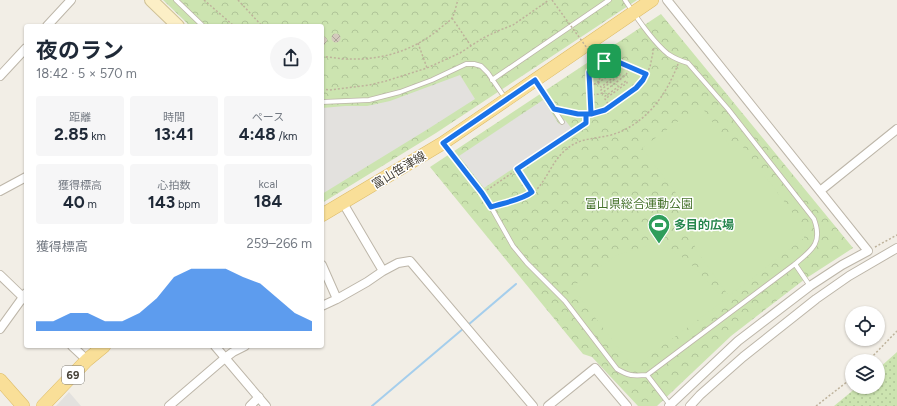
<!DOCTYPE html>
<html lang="ja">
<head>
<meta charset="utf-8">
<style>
  :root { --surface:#fff; --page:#f6f6f7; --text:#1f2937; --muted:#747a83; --accent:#1a73e8 }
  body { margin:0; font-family:Figtree,"Noto Sans JP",sans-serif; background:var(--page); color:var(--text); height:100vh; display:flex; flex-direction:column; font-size:15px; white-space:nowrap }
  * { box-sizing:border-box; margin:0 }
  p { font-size:13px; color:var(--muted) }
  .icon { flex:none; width:22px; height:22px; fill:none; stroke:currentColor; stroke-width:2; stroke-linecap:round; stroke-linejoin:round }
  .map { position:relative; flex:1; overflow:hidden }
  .side { position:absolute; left:24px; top:24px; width:300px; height:324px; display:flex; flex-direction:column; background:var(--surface); border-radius:4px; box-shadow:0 1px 3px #0004 }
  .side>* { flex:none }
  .fabs { position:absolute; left:845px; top:306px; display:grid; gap:8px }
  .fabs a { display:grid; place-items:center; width:40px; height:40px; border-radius:50%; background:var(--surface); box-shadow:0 1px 3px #0004; font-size:20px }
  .pin { position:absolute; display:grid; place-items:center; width:34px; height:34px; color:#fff; margin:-17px; border-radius:8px; box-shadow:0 2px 6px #0006 }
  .round { display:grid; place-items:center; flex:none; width:42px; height:42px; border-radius:21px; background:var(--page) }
  .summary { display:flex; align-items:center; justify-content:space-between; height:68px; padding:0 12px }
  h1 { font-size:22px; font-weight:700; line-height:30px }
  .figures { display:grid; grid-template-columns:repeat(3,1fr); gap:6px; height:68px; padding:4px 12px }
  .figures div { display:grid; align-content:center; border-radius:4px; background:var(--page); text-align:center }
  .figures b { font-size:17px; font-weight:700 }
  .figures small { font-size:11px; font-weight:400 }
  .figures p { font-size:11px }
  .chart { height:112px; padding:8px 12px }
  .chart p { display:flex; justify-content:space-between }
  .chart svg { width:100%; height:72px; margin-top:4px; fill:var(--accent); opacity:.7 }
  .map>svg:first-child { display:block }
  .grass { fill:url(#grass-dots) }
  .park { fill:url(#park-crowns) }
  .garden { fill:#cce4b0 }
  .parking { fill:#e3e1de }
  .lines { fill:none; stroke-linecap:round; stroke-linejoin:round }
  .stream { stroke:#a5ceec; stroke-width:2 }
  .building { fill:url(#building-cross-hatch) }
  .lane-casing { stroke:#bdb6a9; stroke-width:5.5 }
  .street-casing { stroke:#bdb6a9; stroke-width:10 }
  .secondary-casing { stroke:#d0c297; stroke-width:14 }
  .primary-casing { stroke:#ddbc69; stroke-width:14 }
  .path { stroke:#beb29b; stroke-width:1.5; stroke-dasharray:2 2; stroke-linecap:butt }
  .lane { stroke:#fff; stroke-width:4 }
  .street { stroke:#fff; stroke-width:8 }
  .secondary { stroke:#fcefc6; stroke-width:12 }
  .primary { stroke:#f9df98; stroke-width:13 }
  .path-bridge { stroke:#beb29b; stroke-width:1.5; stroke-dasharray:2 2; stroke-linecap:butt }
  .route-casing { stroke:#fff; stroke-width:8 }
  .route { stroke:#1a73e8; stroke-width:5 }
  .labels { text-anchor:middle; stroke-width:3; stroke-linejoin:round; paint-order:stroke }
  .shield { fill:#fff; stroke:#7c7972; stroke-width:1 }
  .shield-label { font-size:11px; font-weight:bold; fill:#443f35 }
  .street-label { font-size:12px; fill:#443f35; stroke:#fff }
  .park-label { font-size:12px; fill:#46732c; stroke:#fff }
  .leisure-label { font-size:12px; font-weight:bold; fill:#27864d; stroke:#fff; text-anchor:start }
</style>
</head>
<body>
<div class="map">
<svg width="897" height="406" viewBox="0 0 897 406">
  <defs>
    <pattern id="grass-dots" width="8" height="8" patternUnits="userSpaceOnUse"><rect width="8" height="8" fill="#cce4b0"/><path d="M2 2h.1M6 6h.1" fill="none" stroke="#b0c598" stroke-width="1.8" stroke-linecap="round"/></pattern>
    <pattern id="park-crowns" width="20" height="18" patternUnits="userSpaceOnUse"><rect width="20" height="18" fill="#cce4b0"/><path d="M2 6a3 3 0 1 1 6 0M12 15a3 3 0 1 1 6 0" fill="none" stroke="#b0c598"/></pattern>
    <pattern id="building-cross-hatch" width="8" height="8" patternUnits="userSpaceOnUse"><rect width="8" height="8" fill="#d3cabc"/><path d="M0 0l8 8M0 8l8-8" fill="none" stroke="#ada59a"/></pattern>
  </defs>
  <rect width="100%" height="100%" fill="#f2eee6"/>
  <path class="grass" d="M897 352V406H834L857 387H878V369Z"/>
  <path class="park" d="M163 0H637L436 133 322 203V26H190Z
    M661 14 853 248 805 279 731 336 657 406H638L592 357 583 354 430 167Z"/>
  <path class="garden" d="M700 105 733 150 740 143 804 228V238L729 296 696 250 683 208 685 205 642 148Z
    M659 242 688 261 725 300 639 363 629 362 572 287 617 255Z"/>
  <path class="parking" d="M460 75 475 99 428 129 322 194V108L345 106H367L390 101Z
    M543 100 559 124 565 120 572 129 484 188 459 156Z
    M69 392 81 406H56Z"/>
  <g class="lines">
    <path class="stream" d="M468 325 516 284
      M372 406 464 328"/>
  </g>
  <path class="building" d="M331.5 38a4.5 4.5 0 1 1 9 0a4.5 4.5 0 1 1-9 0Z
    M323 36 325 37 327 39V41L324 45H322V37Z"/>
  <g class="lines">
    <g class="lane-casing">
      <path id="lane" d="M176 0 203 26
        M492 80 609 0
        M536 82 562 122
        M322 102 369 100 400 92 432 80 466 64H474L481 66 488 73 505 98
        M445 145 482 193 491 207 513 246 527 263 565 301 617 369C629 376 632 376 647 375L795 264C812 250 823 243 814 219L728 109 688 63C681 61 674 58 668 54 653 42 636 17 625 0
        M795 264 810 286
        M647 375 670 405"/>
    </g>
    <g class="street-casing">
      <path id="street" d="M667 0 868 251 842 265 810 286 738 341 669 406
        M47 26 71 0
        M0 76 26 48
        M0 191 26 177
        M820 191 897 129
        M343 203 383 271 398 263 410 261 533 406
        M322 265 337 299 367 282 383 271
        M0 275 26 300
        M322 306 337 299
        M0 329 26 293
        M72 346 87 360
        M215 346 266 406
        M169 406 225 358 233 352 245 346
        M250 406 259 397
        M548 406 595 368 627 406
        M690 406 700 395 743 357 816 299 849 276 897 248"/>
    </g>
    <g class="secondary-casing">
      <path id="secondary" d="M151 0 178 26"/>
    </g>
    <g class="primary-casing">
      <path id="primary" d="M322 215 443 143 652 0
        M0 380 23 406
        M43 406 87 360 104 346"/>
    </g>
    <path class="path" d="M204 0 234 26
      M238 0 262 26
      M452 18 471 46
      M418 43 427 68
      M322 56C364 64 405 57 438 30 442 26 449 22 452 18 455 13 456 5 458 0
      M600 64 609 58 646 74
      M598 83V80L611 69 610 67 597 76 596 77 595 76 607 66 604 61
      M598 83 615 71 619 62
      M590 85 598 83 601 87 618 74H619L620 75 602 89 601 90 602 93 600 94 590 95
      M322 89 329 90 369 85 386 81 427 68 460 53 483 38 500 30 513 25 549 0
      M610 107 605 99 627 83V81H626L607 95 605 96 602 93 626 75 630 66
      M562 111 578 114H591L605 110 636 88 643 80 650 67 654 47
      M591 114 589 72 600 64 595 59
      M515 167 532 192
      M487 190 586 123V114
      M497 205C510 201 529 199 538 188 549 175 554 158 568 148 580 138 595 139 611 135 645 125 666 96 678 64
      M875 247 897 235
      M868 361 897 331
      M816 406 852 378"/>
    <use href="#lane" class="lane"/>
    <use href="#street" class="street"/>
    <use href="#secondary" class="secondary"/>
    <use href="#primary" class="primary"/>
    <path class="path-bridge" d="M552 0 595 59"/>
  </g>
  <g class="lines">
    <g class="route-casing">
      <path id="route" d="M604 61 589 72 591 114H578L554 109 535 80 443 143 482 193 491 207C503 203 522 200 532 192L517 169 586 123V114H591L605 110 636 88 643 80 646 74 609 58 604 61"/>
    </g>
    <use href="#route" class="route"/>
  </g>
  <defs>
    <g id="stadium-pin" transform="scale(1.15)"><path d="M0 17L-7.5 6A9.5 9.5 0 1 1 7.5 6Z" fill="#2e9e5b" stroke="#fff"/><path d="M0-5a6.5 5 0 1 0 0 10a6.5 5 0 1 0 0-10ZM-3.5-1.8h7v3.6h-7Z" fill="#fff"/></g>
  </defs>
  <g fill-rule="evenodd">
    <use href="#stadium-pin" x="659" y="225"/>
  </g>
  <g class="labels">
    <rect class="shield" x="62" y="366" width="22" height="18" rx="3"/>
    <g class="shield-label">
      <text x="73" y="379">69</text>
    </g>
    <g class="street-label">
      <text transform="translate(399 170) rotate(-31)" y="4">富山笹津線</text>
    </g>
    <g class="park-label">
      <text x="639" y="208">富山県総合運動公園</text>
    </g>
    <g class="leisure-label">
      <text x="674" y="229">多目的広場</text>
    </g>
  </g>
</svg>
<div class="fabs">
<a><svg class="icon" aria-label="locate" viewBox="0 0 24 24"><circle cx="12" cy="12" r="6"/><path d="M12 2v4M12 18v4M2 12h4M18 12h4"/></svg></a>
<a><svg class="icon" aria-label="layers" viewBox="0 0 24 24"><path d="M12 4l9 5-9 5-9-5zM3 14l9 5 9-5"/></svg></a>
</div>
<div class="pin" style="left:604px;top:61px;background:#1e9e55"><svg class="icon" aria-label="arrive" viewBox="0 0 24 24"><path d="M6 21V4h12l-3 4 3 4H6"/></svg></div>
<section class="side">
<div class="summary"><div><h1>夜のラン</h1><p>18:42 · 5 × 570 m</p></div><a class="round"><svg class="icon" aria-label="share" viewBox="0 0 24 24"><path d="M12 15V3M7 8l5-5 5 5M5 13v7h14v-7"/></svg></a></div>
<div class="figures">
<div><p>距離</p><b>2.85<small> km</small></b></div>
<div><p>時間</p><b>13:41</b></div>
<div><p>ペース</p><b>4:48<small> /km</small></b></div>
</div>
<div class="figures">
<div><p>獲得標高</p><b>40<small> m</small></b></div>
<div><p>心拍数</p><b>143<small> bpm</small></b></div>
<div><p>kcal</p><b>184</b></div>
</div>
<div class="chart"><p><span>獲得標高</span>259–266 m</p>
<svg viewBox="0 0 160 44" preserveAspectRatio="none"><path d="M0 44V38L10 38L20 33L30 33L40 38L50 38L60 33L70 24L80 11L90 6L100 6L110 6L120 11L130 15L140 24L150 33L160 38V44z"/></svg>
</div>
</section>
</div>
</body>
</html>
